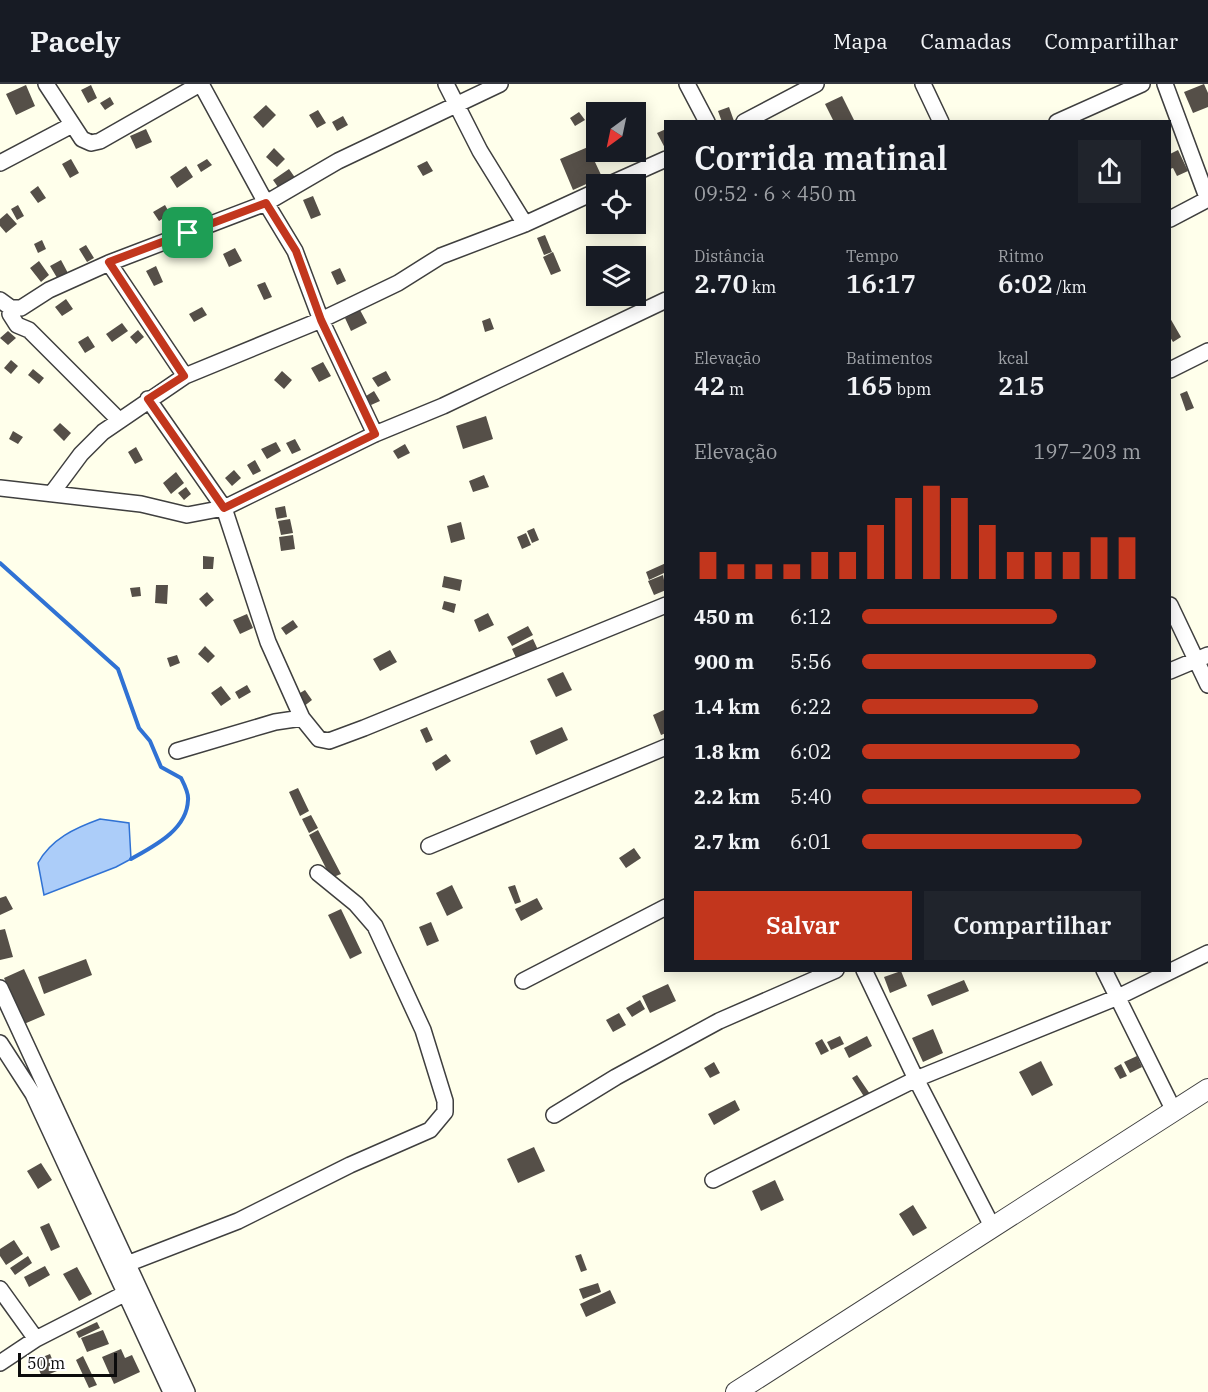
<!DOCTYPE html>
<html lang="pt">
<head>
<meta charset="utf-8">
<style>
  :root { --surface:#171b24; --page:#20242c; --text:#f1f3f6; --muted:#9ea1a6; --line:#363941; --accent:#c2361d }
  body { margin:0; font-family:"IBM Plex Serif",serif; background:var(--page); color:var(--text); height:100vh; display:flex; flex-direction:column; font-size:22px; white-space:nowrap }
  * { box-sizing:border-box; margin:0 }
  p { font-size:20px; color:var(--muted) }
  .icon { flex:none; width:33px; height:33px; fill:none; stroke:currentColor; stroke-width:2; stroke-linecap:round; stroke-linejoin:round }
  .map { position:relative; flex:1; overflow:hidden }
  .drawer { position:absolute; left:664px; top:36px; width:507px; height:852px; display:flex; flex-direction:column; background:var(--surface); border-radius:0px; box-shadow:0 3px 15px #0003 }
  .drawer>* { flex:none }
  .needle { width:39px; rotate:213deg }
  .buttons { position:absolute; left:586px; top:18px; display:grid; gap:12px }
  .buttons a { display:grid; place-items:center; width:60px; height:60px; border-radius:0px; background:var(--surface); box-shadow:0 3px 15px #0003; font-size:30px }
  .scale { position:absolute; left:18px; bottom:15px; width:99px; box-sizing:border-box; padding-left:6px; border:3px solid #0c0c0c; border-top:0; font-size:16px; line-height:21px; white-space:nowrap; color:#0c0c0c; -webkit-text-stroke:4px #fff; paint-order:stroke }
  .pin { position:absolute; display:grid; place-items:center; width:51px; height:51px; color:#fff; margin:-26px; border-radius:12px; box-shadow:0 3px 9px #0006 }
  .round { display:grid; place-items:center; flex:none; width:63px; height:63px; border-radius:0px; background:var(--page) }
  .headline { display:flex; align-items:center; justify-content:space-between; height:102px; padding:0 30px }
  h1 { font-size:33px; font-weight:600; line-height:45px }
  .figures { display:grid; grid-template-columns:repeat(3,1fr); gap:9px; height:102px; padding:6px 30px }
  .figures div { display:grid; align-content:center }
  .figures b { font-size:26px; font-weight:600 }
  .figures small { font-size:16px; font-weight:400 }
  .figures p { font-size:16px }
  .chart { height:168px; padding:12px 30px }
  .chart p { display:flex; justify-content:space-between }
  .chart svg { width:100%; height:108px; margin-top:6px; stroke:var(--accent); stroke-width:6 }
  .action { display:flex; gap:12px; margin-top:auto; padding:12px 30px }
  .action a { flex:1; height:69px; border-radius:0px; background:var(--accent); color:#fff; font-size:24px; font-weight:600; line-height:69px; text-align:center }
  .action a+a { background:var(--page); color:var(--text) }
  ul { padding:0 30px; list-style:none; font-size:20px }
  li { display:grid; grid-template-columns:96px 72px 1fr; align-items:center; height:45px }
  li i { height:15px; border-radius:8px; background:var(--accent) }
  header { display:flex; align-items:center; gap:36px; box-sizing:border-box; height:84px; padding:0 30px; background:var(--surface); border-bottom:2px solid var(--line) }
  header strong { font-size:28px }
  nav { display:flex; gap:33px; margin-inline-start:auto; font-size:21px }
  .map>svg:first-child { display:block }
  .water { fill:#accdf9; stroke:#3072d4; stroke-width:1.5 }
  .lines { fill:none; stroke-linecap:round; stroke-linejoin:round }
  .stream { stroke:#3072d4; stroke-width:4 }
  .building { fill:#554f48 }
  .minor-casing { stroke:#3f3f3f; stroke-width:18 }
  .tertiary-casing { stroke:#3f3f3f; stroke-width:22 }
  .minor { stroke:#fff; stroke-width:15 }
  .tertiary { stroke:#fff; stroke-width:20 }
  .route-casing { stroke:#fff; stroke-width:12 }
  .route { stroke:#c2361d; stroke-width:8 }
</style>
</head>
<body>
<header>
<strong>Pacely</strong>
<nav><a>Mapa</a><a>Camadas</a><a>Compartilhar</a></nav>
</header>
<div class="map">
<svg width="1208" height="1308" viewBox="0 0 1208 1308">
  <rect width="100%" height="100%" fill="#ffffeb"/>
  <path class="water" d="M100 735 129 739 131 775 116 783 44 811 38 779C51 755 75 744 100 735Z"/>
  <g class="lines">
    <path class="stream" d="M0 479 118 585 139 644 150 657 161 683 181 694C184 700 189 709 188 716 187 746 154 762 131 775"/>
  </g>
  <path class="building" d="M1204 0 1208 9V23L1193 29 1184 8Z
    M26 1 35 22 16 31 6 10Z
    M91 1 97 14 88 19 81 6Z
    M842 12 855 38H834L825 20Z
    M110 13 114 20 105 26 100 19Z
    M266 21 276 31 263 44 253 33Z
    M729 23 734 37 722 38 718 27Z
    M318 26 326 39 317 44 309 31Z
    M579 28 585 36 575 42 570 34Z
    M343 32 348 41 337 47 332 38Z
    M146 45 152 58 136 65 130 52Z
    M666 45V66L657 49Z
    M588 63 602 93 573 106 560 75Z
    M274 64 285 75 277 83 266 73Z
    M1178 66 1188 87 1177 92 1173 84 1170 85V70Z
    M71 75 79 89 70 94 62 80Z
    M207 75 212 81 201 88 197 81Z
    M427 77 433 87 423 92 417 82Z
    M186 82 193 93 177 104 170 93Z
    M289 85 296 95 280 106 273 96Z
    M38 102 46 114 38 119 30 108Z
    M313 112 321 131 311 135 303 116Z
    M18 121 24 132 17 136 11 125Z
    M165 121 170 130 159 137 153 128Z
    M7 129 17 140 6 149 0 142V135Z
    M545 151 552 168 544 171 537 154Z
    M42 156 46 165 38 169 34 160Z
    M86 161 94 174 87 178 79 165Z
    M235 164 242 177 229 183 223 170Z
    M553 168 561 187 551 191 543 173Z
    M61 176 69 191 59 197 50 182Z
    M39 177 49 191 41 198 30 184Z
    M156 182 163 198 154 202 146 187Z
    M340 184 346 197 337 201 331 188Z
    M265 198 272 213 264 216 257 201Z
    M66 215 73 225 62 232 55 223Z
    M202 223 207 231 194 238 189 230Z
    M360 226 367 239 351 247 345 234Z
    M490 234 494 245 485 248 482 237Z
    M1170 234 1181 253 1173 258 1170 253Z
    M122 239 128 247 112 258 106 250Z
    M138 246 144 253 136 260 130 253Z
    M8 247 16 254 8 261 0 254Z
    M88 252 95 263 85 269 78 258Z
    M11 276 18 282 11 290 4 284Z
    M323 278 331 292 319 298 311 284Z
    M33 285 44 294 39 300 28 291Z
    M282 287 292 296 284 305 274 296Z
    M386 287 391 296 378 303 372 294Z
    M374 307 380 317 371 321 366 312Z
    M1187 307 1194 324 1186 327 1180 310Z
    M486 332 493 355 463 365 456 342Z
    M60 339 71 349 64 357 53 346Z
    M13 347 23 353 18 360 9 355Z
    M295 355 301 366 292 370 286 359Z
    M276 358 281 367 267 375 261 365Z
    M405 360 410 369 398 375 393 367Z
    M136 363 143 376 135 380 128 368Z
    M255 376 261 387 253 391 247 381Z
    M234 386 241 394 232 402 225 394Z
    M176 388 184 399 171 410 163 399Z
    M484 391 489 403 473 408 469 397Z
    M186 403 191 410 184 416 178 409Z
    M285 422 287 433 277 435 275 424Z
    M290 435 293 449 281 451 278 437Z
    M461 438 465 455 451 459 447 442Z
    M534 444 539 456 532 459 527 447Z
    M526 449 531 461 522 465 517 453Z
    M293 451 295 465 281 467 279 453Z
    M203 472 214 473 213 485H203Z
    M666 479V488L649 496 646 488Z
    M663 491 666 506 654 511 648 497Z
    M444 492 462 496 460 507 442 503Z
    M156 501H168L167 520 155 519Z
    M140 503 141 512 132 513 130 504Z
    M207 508 214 516 206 523 199 515Z
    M444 517 456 520 454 529 442 525Z
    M488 529 494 541 479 548 474 536Z
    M247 530 253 544 240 550 233 536Z
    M293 536 298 543 286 551 281 544Z
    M528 542 533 551 512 562 507 553Z
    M533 555 539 568 518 578 512 565Z
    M205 562 215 572 208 579 198 570Z
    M390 566 397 578 380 587 373 575Z
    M177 571 180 579 170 583 167 574Z
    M563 588 572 606 556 613 547 595Z
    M247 601 251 608 239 615 235 608Z
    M221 602 231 615 221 622 211 609Z
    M305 606 312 616 303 623 295 612Z
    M666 625V649L661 651 653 631Z
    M427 643 433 656 426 659 420 646Z
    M562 643 568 656 536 671 530 657Z
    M446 670 451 677 436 687 432 679Z
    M298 704 309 727 300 732 289 708Z
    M311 731 318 744 309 749 302 735Z
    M318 746 341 790 331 794 309 751Z
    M634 764 641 774 626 784 619 774Z
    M452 801 463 824 447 832 436 809Z
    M515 801 521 818 515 820 508 803Z
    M6 812 13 825 0 831V814Z
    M537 814 543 825 521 837 515 825Z
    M341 825 362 869 350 875 328 831Z
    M431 838 439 857 427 862 419 843Z
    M5 845 13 873 0 876V846Z
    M86 875 92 891 44 910 38 893Z
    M24 885 45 931 24 940 4 894Z
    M901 887 907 902 890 909 884 893Z
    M964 896 969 907 932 922 927 911Z
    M668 900 676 917 650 929 642 912Z
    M640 916 645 925 632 933 626 924Z
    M619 929 626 941 613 948 606 936Z
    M933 945 943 969 923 978 912 954Z
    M840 952 844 960 831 966 827 958Z
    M867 952 872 962 849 974 844 964Z
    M822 955 829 967 821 971 815 959Z
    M1137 972 1142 983 1130 989 1124 978Z
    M1041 977 1053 1001 1032 1012 1019 988Z
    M714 978 720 989 710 994 704 984Z
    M1121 980 1127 992 1120 995 1114 984Z
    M857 991 870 1010 865 1014 852 994Z
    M735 1016 740 1026 714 1041 708 1030Z
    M534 1063 545 1087 518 1099 507 1075Z
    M41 1079 52 1096 38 1105 27 1087Z
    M775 1096 784 1116 761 1127 752 1107Z
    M913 1121 927 1144 913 1152 899 1130Z
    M49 1139 60 1163 51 1167 40 1143Z
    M14 1156 23 1170 6 1181 0 1172V1165Z
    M581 1170 587 1186 581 1188 575 1172Z
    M28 1172 32 1179 15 1191 10 1184Z
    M45 1182 50 1191 29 1203 24 1193Z
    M77 1183 92 1210 79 1217 63 1190Z
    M598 1199 601 1208 583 1215 579 1205Z
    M610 1206 616 1219 586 1233 580 1220Z
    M97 1238 100 1244 79 1254 76 1248Z
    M103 1246 109 1260 87 1268 81 1254Z
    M121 1265 125 1274 132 1271 140 1288 114 1300 102 1273Z
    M50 1270 57 1287 42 1293 35 1276Z
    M83 1272 97 1301 89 1304 76 1276Z"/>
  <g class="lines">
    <g class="minor-casing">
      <path id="minor" d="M46 0 82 55 91 59 100 57 200 0
        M201 0 266 119 295 167 321 236 375 350
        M446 0 480 67 525 140
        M687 0 707 38
        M923 0 941 38
        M1165 0 1208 116
        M744 38 816 0
        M1057 38 1142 0
        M0 79 72 41
        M610 100 666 75
        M1170 135 1208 115
        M109 179 185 292
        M0 216 11 224H21L49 206 109 179 266 119 338 77 500 0
        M11 224 10 230 17 241 29 246 118 335
        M1170 286 1208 267
        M148 315 224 424 268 558 302 634 319 655 329 657 364 644 666 521
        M0 404 141 420 187 431 224 424 375 350 443 322 666 216
        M52 409 81 370 103 348 185 292 321 236 398 199 441 172 525 140 597 107
        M1170 521 1208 601
        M1170 587 1208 571
        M177 667 275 638 302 634
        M429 762 666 663
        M864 886 916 995 993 1144
        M1104 886 1174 1027
        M523 897 666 823
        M0 904 187 1308
        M0 959 33 1010 171 1308
        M554 1031 616 993 719 937 836 886
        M713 1096 916 995 1118 913 1208 869
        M127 1180 238 1137 350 1081 430 1046 445 1028V1017L423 946 375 842 356 820 318 789
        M0 1205 36 1255
        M0 1279 36 1255 124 1210"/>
    </g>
    <g class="tertiary-casing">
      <path id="tertiary" d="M736 1308 1208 1005"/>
    </g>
    <use href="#minor" class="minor"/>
    <use href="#tertiary" class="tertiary"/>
  </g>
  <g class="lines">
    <g class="route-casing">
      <path id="route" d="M266 119 296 167 321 236 375 350 224 424 148 315 184 292 109 178Z"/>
    </g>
    <use href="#route" class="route"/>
  </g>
</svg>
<div class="buttons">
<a><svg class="needle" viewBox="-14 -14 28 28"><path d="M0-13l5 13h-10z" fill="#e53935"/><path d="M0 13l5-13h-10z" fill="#9ea1a6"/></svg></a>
<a><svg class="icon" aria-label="locate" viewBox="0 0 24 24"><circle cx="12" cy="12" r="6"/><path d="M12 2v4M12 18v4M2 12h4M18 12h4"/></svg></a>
<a><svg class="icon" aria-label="layers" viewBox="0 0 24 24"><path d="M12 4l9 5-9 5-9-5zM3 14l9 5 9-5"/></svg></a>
</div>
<div class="scale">50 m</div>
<div class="pin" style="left:188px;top:149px;background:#1e9e55"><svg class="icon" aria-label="arrive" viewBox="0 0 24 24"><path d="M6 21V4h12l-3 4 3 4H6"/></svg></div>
<section class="drawer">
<div class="headline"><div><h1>Corrida matinal</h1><p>09:52 · 6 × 450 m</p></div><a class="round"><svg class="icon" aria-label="share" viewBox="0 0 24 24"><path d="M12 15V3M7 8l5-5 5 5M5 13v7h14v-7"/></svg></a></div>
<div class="figures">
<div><p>Distância</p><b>2.70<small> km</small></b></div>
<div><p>Tempo</p><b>16:17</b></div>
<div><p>Ritmo</p><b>6:02<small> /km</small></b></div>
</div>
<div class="figures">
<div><p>Elevação</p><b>42<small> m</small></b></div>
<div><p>Batimentos</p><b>165<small> bpm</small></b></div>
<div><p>kcal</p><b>215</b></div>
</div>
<div class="chart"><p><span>Elevação</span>197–203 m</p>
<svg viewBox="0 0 160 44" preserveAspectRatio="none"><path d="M5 44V33M15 44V38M25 44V38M35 44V38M45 44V33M55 44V33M65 44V22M75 44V11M85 44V6M95 44V11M105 44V22M115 44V33M125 44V33M135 44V33M145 44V27M155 44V27"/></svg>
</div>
<ul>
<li><b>450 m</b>6:12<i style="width:70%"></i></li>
<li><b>900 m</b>5:56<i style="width:84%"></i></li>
<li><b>1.4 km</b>6:22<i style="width:63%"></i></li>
<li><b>1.8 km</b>6:02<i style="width:78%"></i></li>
<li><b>2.2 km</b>5:40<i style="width:100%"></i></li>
<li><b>2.7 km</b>6:01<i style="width:79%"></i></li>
</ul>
<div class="action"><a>Salvar</a><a>Compartilhar</a></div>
</section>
</div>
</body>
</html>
